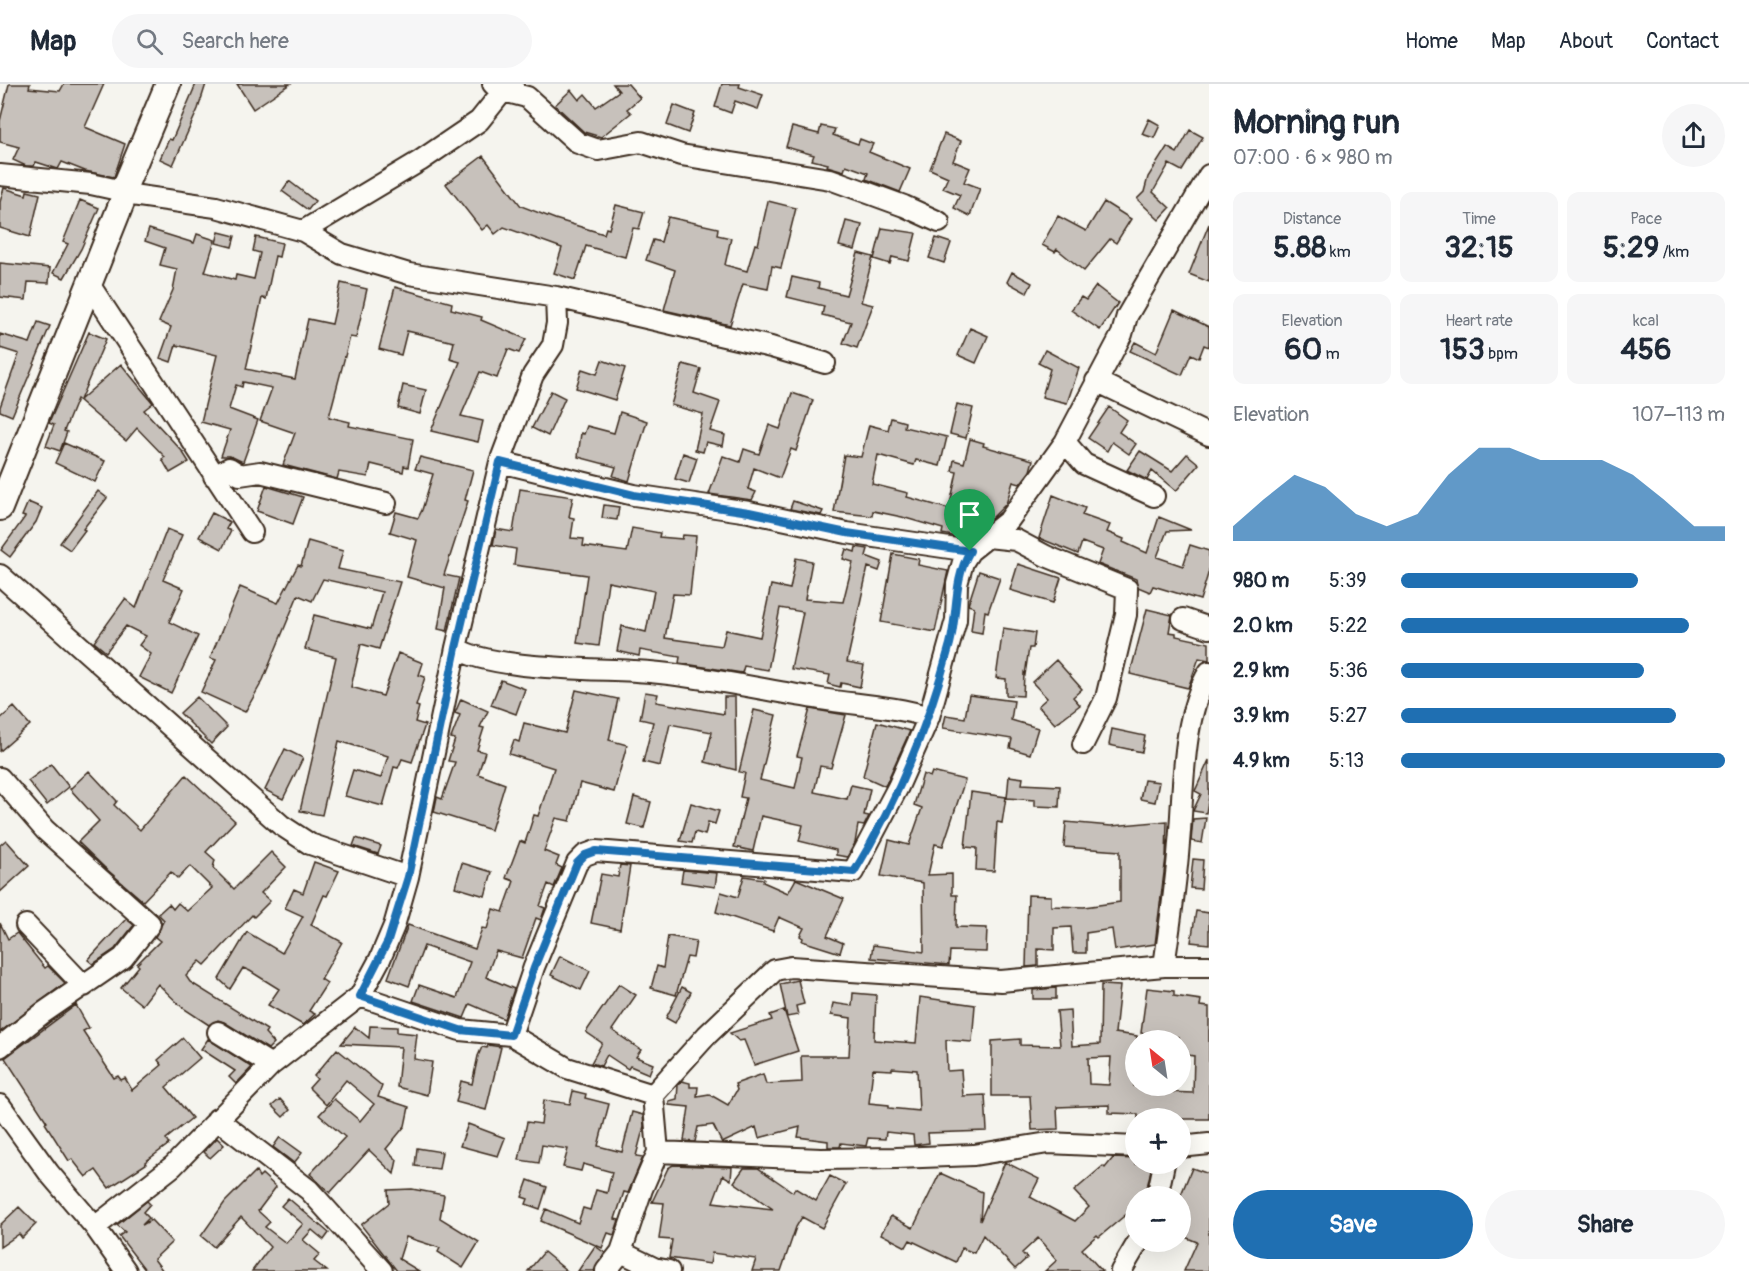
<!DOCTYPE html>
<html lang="en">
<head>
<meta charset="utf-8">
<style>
  :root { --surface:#fff; --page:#f6f6f7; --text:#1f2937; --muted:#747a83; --line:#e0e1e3; --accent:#1f6fb2 }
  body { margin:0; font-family:Pangolin,sans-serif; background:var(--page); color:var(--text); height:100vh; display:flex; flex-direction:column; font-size:22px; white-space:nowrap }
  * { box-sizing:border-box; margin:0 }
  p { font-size:20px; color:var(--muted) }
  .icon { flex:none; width:33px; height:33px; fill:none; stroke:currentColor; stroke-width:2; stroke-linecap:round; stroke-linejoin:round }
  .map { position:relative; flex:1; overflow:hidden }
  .drawer { display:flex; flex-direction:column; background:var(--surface); width:540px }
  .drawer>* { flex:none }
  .needle { width:39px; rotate:330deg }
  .tools { position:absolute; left:1125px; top:946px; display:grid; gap:12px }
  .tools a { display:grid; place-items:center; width:66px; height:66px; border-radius:50%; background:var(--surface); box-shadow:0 6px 24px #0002; font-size:30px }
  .pin { position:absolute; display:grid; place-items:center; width:51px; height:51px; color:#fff; margin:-62px -26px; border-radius:50% 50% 50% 0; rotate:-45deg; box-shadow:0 0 6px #0007 }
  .pin .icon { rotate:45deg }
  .round { display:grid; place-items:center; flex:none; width:63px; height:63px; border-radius:32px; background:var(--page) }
  .overview { display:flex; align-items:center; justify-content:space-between; height:102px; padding:0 24px }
  h1 { font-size:33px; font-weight:800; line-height:45px }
  .figures { display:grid; grid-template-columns:repeat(3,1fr); gap:9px; height:102px; padding:6px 24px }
  .figures div { display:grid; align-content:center; border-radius:12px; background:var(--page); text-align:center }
  .figures b { font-size:30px; font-weight:800 }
  .figures small { font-size:16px; font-weight:400 }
  .figures p { font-size:16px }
  .chart { height:168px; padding:12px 24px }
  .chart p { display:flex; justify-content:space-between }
  .chart svg { width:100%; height:108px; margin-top:6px; fill:var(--accent); opacity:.7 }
  .button { display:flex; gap:12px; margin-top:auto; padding:12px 24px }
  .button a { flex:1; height:69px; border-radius:36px; background:var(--accent); color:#fff; font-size:24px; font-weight:800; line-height:69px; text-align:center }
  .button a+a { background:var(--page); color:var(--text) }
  ul { padding:0 24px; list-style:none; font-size:20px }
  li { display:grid; grid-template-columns:96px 72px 1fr; align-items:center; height:45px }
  li i { height:15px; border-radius:8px; background:var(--accent) }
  header { display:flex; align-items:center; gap:36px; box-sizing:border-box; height:84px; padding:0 30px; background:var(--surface); border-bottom:2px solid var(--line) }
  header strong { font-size:28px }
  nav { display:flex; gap:33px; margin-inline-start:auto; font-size:21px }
  .search { width:420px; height:54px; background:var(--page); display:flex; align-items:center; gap:15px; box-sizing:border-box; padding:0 21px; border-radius:33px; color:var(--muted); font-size:22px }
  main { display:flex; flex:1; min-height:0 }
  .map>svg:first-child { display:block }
  .building { fill:#c7c1bb; stroke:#3b2a1e; stroke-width:1.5; fill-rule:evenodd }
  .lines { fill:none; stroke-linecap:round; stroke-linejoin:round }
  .minor-casing { stroke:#3b2a1e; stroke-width:24 }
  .major-casing { stroke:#3b2a1e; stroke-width:28 }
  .minor { stroke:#fdfcf7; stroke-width:20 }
  .major { stroke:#fdfcf7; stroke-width:24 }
  .route-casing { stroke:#fff; stroke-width:12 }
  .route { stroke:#1f6fb2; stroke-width:8 }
</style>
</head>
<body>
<header>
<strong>Map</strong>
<div class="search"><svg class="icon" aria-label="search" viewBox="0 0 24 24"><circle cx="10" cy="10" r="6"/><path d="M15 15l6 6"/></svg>Search here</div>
<nav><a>Home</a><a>Map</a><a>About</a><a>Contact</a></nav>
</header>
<main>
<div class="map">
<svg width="1209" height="1187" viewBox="0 0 1209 1187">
  <rect width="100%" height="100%" fill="#f5f4ee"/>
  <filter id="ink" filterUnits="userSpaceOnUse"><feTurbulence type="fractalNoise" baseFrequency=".0167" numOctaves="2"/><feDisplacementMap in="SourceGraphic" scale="12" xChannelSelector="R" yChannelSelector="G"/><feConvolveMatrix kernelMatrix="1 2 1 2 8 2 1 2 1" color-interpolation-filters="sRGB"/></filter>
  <g filter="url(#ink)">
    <path class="building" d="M9 0H30L29 4 60 7 64 0H104L85 43 125 60 114 93 85 87 62 78 58 85 36 78 34 82H26L13 76 19 63 0 58V37Z
      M196 0H206L198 25 173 81 160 75 169 55 172 56Z
      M237 0H290L253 25Z
      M613 0H628L640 14 627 25 631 29 601 53 584 48 555 21 571 6 579 16 585 10 596 23 619 7Z
      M722 0H740L739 3 763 11 758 25 735 17 731 29 715 23Z
      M674 21 695 29 688 49 667 41Z
      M1149 35 1160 41 1154 54 1142 50Z
      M821 42 835 45 833 51 858 60 860 55 873 60 869 68 910 85 900 108 866 95 868 89 846 81 844 87 827 82 828 80 812 76 814 71 786 63 792 43 819 50Z
      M1190 46 1203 53 1195 66 1182 87 1169 80 1153 108 1170 124 1159 136 1137 115 1144 108 1148 93 1167 63 1177 69Z
      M944 50 961 57 953 77 970 84 964 98 980 104 970 132 954 124 960 111 943 104 948 93 930 85Z
      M483 72 521 122 555 135 604 150 606 144 609 145 616 121 644 128 639 145 633 144 625 173 586 162 575 196 554 189 562 164 504 143 495 150 488 141 482 146 446 100Z
      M289 97 315 117 308 126 282 107Z
      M4 104 26 111 27 107 40 110 30 153 0 144V118Z
      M80 116 99 124 81 165 64 194 53 189 68 160 63 158Z
      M768 117 796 124 781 184 772 182 768 205 743 200 730 241 664 226 675 186 646 176 653 156 661 158 668 133 718 144 717 151 731 154 725 181 747 187 755 160 758 161Z
      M1104 118 1131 135 1116 159 1110 155 1084 187 1057 165 1055 168 1042 161 1058 132 1086 147Z
      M846 137 862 141 855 166 839 162Z
      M1209 140V198L1189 190Z
      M882 144 916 149 909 177 892 173 890 180 874 175Z
      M149 145 194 159 197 150 215 156 205 188 235 196 236 191 254 195 260 169 253 167 256 153 282 159 279 173 275 172 266 215 262 214 246 285 295 295 308 235 332 240 341 199 367 205 356 254 350 253 329 333 350 338 349 342 413 355 408 383 404 382 403 388 371 380 368 393 339 388 337 395 283 381 295 349 260 337 272 304 243 298 242 303 236 301 229 325 258 336 243 378 230 372H221L230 346 201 338 217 271 176 261 171 278 160 274 171 243 159 238 173 206 177 185 160 181 165 164 145 157Z
      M219 148 235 152 232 163 216 159Z
      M936 154 951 159 944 179 929 174Z
      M858 169 873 173 861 218 873 221 857 264 843 259 851 238 822 231 824 222 787 213 792 193 819 199 818 204 846 211Z
      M0 179 50 184 49 199 28 198 26 216 0 213Z
      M1012 188 1032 199 1027 209 1007 198Z
      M1096 202 1118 219 1100 246 1071 226 1081 213 1086 216Z
      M395 203 452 219 451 225 482 233 481 236 526 255 519 269 508 265 497 294 480 288 461 332 483 337 478 358 431 347 460 278 450 275 454 258 407 247 401 271 379 265Z
      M1174 226 1209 243V263L1204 261 1199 274 1191 270 1182 291 1130 267 1135 258 1156 269Z
      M38 238 50 242 12 332 0 327V323L19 270 0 264V250L30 259Z
      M970 244 988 252 976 279 958 271Z
      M89 248 106 255 80 316 121 280 153 319 144 326 182 367 189 378 170 389 162 375 165 373 137 344 126 357 77 315 64 347 67 348 60 367 46 362 54 341 49 339Z
      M1045 266 1079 284 1067 319 1042 313 1050 285 1038 279Z
      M602 276 625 284 615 316 576 304 582 285 597 290Z
      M683 280 701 285 694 309 720 318 710 347 725 351 723 362 706 358 703 368 695 366 703 330 671 321Z
      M403 301 426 306 420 330 398 324Z
      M551 307 565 314 548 352 532 344Z
      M792 309 813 316 796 367 791 365 780 394 754 384 748 405 756 408 752 416 709 410 723 372 740 378 744 365 759 370 769 341 780 345Z
      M957 320 973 324 966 354 950 350Z
      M1109 323 1127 336 1119 348 1136 360 1129 370 1112 358 1107 367 1088 354Z
      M620 328 647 337 629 397 613 392 616 383 578 373 581 349 584 350 587 342 614 349Z
      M891 334 905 338 904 343 947 353 940 382 916 376 914 381 878 371 872 400 908 409 907 413 949 425 957 388 952 387 954 376 964 379 970 355 984 359 983 362 1033 376 1030 387 1020 400 1013 398 1006 420 991 435 965 427 958 453 942 450 943 445 902 433 873 427 872 432 834 428 844 371 861 373 869 341 888 346Z
      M64 359 105 377 95 398 55 379Z
      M1140 367 1172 387 1187 370 1199 380 1176 407 1152 387 1147 396 1127 386Z
      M683 369 697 374 689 399 675 395Z
      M420 373 473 386 465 416 468 417 444 491 459 494 447 547 438 545 445 504 407 493 417 456 390 448 396 428 418 434 422 426 433 390 415 385Z
      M266 402 303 413 293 440 257 427Z
      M520 405 573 413 569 433 574 434 571 454 584 455 583 462 627 468 632 444 660 449 659 453 682 455 683 451 696 452 690 511 673 510 665 554 722 562 726 546 760 553 771 501 790 505 796 474 812 477 805 515 843 518 853 478 843 475 846 465 855 468 856 463 868 465 866 472 882 478 879 487 868 483 847 578 864 581 860 603 841 599 840 603 828 600 830 591 791 585 803 528 780 524 768 586 744 582 742 589 679 579 680 573 640 566 639 572 617 567 622 542 646 548 654 507 608 498 599 562 577 559 587 491 514 481 516 465 493 461 496 445 513 448Z
      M98 407 107 414 83 445 85 446 70 466 60 459Z
      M1053 411 1085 424 1082 431 1110 441 1107 448 1124 455 1123 458 1147 469 1159 433 1191 446 1167 447 1157 473 1183 482 1190 461 1209 467V487L1200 516 1153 502 1150 508 1138 503 1136 495 1098 480 1103 466 1082 458 1078 470 1039 454Z
      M793 417 823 427 821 431 790 425Z
      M28 418 42 424 36 438 10 473 1 466 25 433 22 432Z
      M604 421 619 423 617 436 602 434Z
      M212 429 230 438 226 445 231 447 222 465 199 453Z
      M167 445 182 451 163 496 184 505 169 538 198 552 171 609 139 593 151 570 139 561 146 552 126 542 106 568 94 558 125 515 136 524Z
      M308 457 343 467 338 485 400 498 379 565 361 560 351 603 383 612 398 569 423 579 419 591 425 593 416 622 419 623 415 638 425 641 412 678 402 675 398 684 394 683 383 722 345 712 353 686 381 694 388 672 339 657 322 731 300 727 336 573 305 565 314 531 371 545 382 508 323 495 312 517 298 511 263 596 245 628 201 608 216 576 210 574 240 503 278 519 298 481 301 482Z
      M893 470 919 475 918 481 948 487 935 548 881 538Z
      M1018 480 1061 494 1053 519 1010 506Z
      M979 487 1000 494 988 528 985 527 982 549 971 547 974 523 968 521Z
      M1147 525 1172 531 1169 548 1176 549V552L1209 559V576L1199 574 1188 604 1130 590Z
      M1003 544 1035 549 1033 564H1029L1025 591 1024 589 1023 612 1006 611V595L996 594Z
      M1056 576 1082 605 1073 613 1080 621 1055 640 1038 622 1047 614 1032 598Z
      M501 596 525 605 516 630 491 621Z
      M576 606 618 615 609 656 627 661 614 708 580 699 570 737 556 734 544 767 559 773 556 781 562 784 554 803 548 800 540 822 545 824 541 836 536 834 522 874 496 867 486 893 514 905 504 935 470 920 464 934 413 917 419 901 457 914 470 878 424 862 409 902 388 894 408 841 475 865 482 844 487 845 493 825 503 828 514 797 506 794 520 757 525 759 534 731 538 732 554 684 509 670 514 656 519 658 524 639 565 649Z
      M645 608 658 610 656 618 724 630V613H735L736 686 705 678 712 648 670 640 660 682 643 678 653 638 640 635Z
      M969 611 1014 617 1011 636 1038 644 1030 670 1010 664 1012 655 943 644 946 631 965 634Z
      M197 613 227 643 211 660 180 629Z
      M461 615 488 627 480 643 484 644 477 666 485 668 478 690 505 700 491 746 434 728 437 713 442 715 455 678 448 677 455 655 451 654 460 631 455 629Z
      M14 623 30 641 0 667V635Z
      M810 625 846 631 831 684 820 682 814 708 847 715 851 701 870 705 864 731 869 732 864 742 858 741 855 759 847 773 836 771V766L799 757 803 741 761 732 753 767 734 763 746 714 740 713 745 689 739 688 754 626 776 631 760 696 795 704 802 673 797 672Z
      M877 638 910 647 885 702 863 692Z
      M1112 645 1145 652 1142 668 1109 661Z
      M285 665 303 674 283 715 265 706Z
      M1209 676V713L1206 729 1193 727 1201 710 1195 707Z
      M51 680 69 703 47 721 28 697Z
      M89 687 117 717 114 721 140 746 186 691 235 737 206 768 215 776 213 784 234 805 271 768 286 783 261 809 270 817 254 833 252 831 205 881 200 877 186 892 190 898 267 946 265 949 274 959 268 965 224 938 218 936 209 941 183 924 158 900 142 921 121 904 139 882 137 880 160 857 155 853 164 836 158 830 169 820 173 825 178 819 187 827 212 804 190 782 178 795 171 788 143 817 104 783 78 758 99 737 70 705Z
      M932 688 965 696 943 762 935 760 928 791 952 790V811H957L956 843 987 844 986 868 950 867 949 881 871 874 873 861 924 868 923 799 881 792 889 756 909 761 922 724 914 721 923 690 930 693Z
      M1009 692 1023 694 1022 700 1060 702 1059 723 1035 722V716L1007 714Z
      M1144 696 1159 698 1155 718 1140 715Z
      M971 708 1006 713 1002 739 997 738 994 787 976 786 977 764 965 763Z
      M634 713 651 718 644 744 627 740Z
      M691 719 719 727 715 740 708 738 705 751 695 748 692 759 680 757Z
      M1206 734 1202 759 1191 757 1193 735Z
      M1167 737 1166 773 1155 860 1115 866 1112 845 1086 849V869H1073L1071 843 1054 844V866L1038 865V882L1026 883 1028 811 1051 812V822L1084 823 1120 818V767L1064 763 1066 738 1111 742Z
      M356 754 381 762 378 770 353 762Z
      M6 756 29 782 0 808V761Z
      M1193 775 1203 776 1201 805 1190 804Z
      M314 778 339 787 327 812 324 811 311 841 342 858 321 895 327 899 309 927 315 930 303 941 268 921 279 905 250 887 243 884 230 905 219 895 247 848 282 869 303 832 285 824 294 805 303 809Z
      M462 779 492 788 485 812 455 803Z
      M620 781 630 782 620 845 591 839 601 790 618 793Z
      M683 786 717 789 715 803 681 798Z
      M744 792 764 795 763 798 788 809 796 795 844 815 827 852 843 859 840 869 802 857 803 854 800 852 804 844 779 833 773 847 716 828 721 808 738 813Z
      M1196 827 1209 829V860L1191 858Z
      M126 835 134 841 115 865 93 880 88 876Z
      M0 839 8 855 17 849 45 884 48 882 65 899 0 948Z
      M668 852 696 857 693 874 687 873 676 911 651 904 657 882 663 884Z
      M560 872 590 887 581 906 551 891Z
      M798 896 804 920 796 922 798 931 787 933 780 900Z
      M619 900 636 911 612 946 641 966 636 973 653 980 649 990 630 982 628 985 607 971 601 982 591 979 602 959 586 948Z
      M1101 901 1120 902 1115 949 1137 952 1134 1002H1166V1008L1193 1009 1194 972 1180 970 1179 953 1141 949 1147 904 1174 907V912L1201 916 1200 922 1209 923V1035H1138V1030L1109 1029V1021L1057 1023 1058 1045 1032 1046 1030 1012H992V957L1020 955V961L1060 962 1057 927 1070 926 1072 962 1100 960ZM1111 973 1109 1001 1089 1000 1088 974Z
      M682 903 691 908 675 939 666 934Z
      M1056 904V915H1033V906Z
      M853 909 876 911 874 956 916 959 920 913 975 921 972 958 946 956 947 987 961 986 963 1012 985 1011 987 1047 928 1049 929 1059 914 1061 913 1051 886 1048 885 1055 868 1054 866 1062 841 1059 840 1063H828V1057L798 1053 800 1043 759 1054 756 1043 722 1059 713 1041 698 1043 695 1058 684 1057 689 1023 669 1021V1017L677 1015 678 1001 682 997 690 999V1003H698L697 1012 709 1010 728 1021 737 1006 735 1000 763 990 766 1000 802 998 801 972H849L851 934 831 931 833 919 852 922ZM892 984 917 986 919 1027 889 1024V1021L869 1019 873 985 892 986Z
      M76 921 89 944 83 947 114 994 118 992 121 996 125 994 132 1006 162 981 158 976 183 954 200 974 166 1003 192 1034 166 1055 169 1060 145 1078 146 1080 109 1104 96 1086 86 1093 72 1075 69 1077 45 1039 47 1038 5 974Z
      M784 926 798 967 754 981 744 956 739 957 730 949 772 936 770 931Z
      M370 942 397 943V948L417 950 414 975 432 978 427 1011 397 1003 401 963 341 960 355 943 369 954Z
      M208 955 252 983 236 1000 229 993 235 987 201 965Z
      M488 961 501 963 486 1026 456 1018 461 997 472 1000 478 972 482 963 487 964Z
      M337 965 382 1002 378 1013 409 1023 405 1042 386 1065 397 1076 394 1090 369 1066 330 1109 310 1090 345 1053 319 1031 334 1015 360 1037 374 1020 346 996 326 1021 309 1004 317 995 314 992Z
      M573 1007 586 1010 585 1014 609 1020 598 1062 622 1068 632 1028 643 1031 644 1042 636 1072 643 1073 628 1109 624 1108 615 1135 619 1136 614 1151 608 1149 602 1164 541 1137 546 1125 578 1139 583 1124 590 1126 596 1106 607 1109 612 1088 583 1080 581 1087 563 1083 568 1065 542 1061 539 1079 519 1076 527 1038 541 1040 544 1016 570 1020Z
      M280 1015 290 1026 283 1033 272 1022Z
      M468 1040 505 1054 498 1072 460 1062Z
      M280 1053 302 1069 294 1079 273 1063Z
      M217 1054 224 1061 210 1074 204 1068Z
      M417 1064 442 1068 439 1085 415 1082Z
      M1113 1074 1136 1075V1080L1152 1081 1147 1104 1139 1113H1136V1131L1129 1128 1099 1153 1097 1151 1082 1165 1102 1187H1045L1057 1176 1038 1154 1022 1169 1027 1174 1015 1185 983 1151 974 1169 962 1164 956 1178 910 1156 906 1163 881 1150 891 1132 913 1144 940 1089 982 1108 980 1137 1005 1078 1039 1095 1030 1113 1075 1137 1089 1123 1074 1107 1103 1082 1105 1084Z
      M673 1081 732 1083 731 1096 723 1091 713 1118 773 1125 734 1098 744 1084H758L793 1108 795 1104 816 1117 830 1092 846 1100 822 1144 802 1133 796 1143 781 1187H752L756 1175 712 1169 710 1180 669 1174 672 1156 659 1155 664 1119 652 1118 668 1084Z
      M1192 1084 1209 1090V1187H1184L1197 1158 1180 1151V1113Z
      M256 1087 259 1093 262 1090 276 1103 258 1127 270 1138 265 1143 286 1159 303 1140 281 1122 288 1114 329 1149 324 1156 312 1146 303 1156 320 1170 314 1177 327 1187H252L270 1163 241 1133 214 1163 201 1152 225 1118Z
      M528 1096 547 1103 540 1125 526 1120 528 1115 522 1113Z
      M412 1105 444 1111 440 1134 479 1158 463 1184 438 1168 440 1164 406 1153 399 1175 419 1187H397L361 1141 389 1119 388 1106Z
      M147 1117 150 1120 143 1128 149 1134 142 1141 151 1136 172 1158 154 1175 163 1187H146L119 1152 125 1148 117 1141Z
      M19 1123 36 1140 22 1154 19 1150 0 1163V1141Z
      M595 1162 605 1169 594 1187H578Z
      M544 1168 567 1187H528Z"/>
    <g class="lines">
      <g class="minor-casing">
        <path id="minor" d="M493 0 503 7 527 13 578 59 598 66 641 58 681 71 830 95 904 122 939 138
          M0 91 91 100 123 107
          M125 110 216 123 303 147 342 170 409 190 556 213 771 263 825 279
          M303 147 420 77 479 37 503 7 513 1
          M89 200 252 448
          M1096 297 1209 351
          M1065 358 1084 380 1154 412
          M500 378 634 411 749 428 847 449 970 467
          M214 392 229 384 240 391 260 388 386 419
          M988 453 1016 456 1046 472 1127 505 1126 531 1106 614 1083 660
          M0 491 281 741 310 760 408 793
          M1183 535 1209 544
          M456 564C492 587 602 584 650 588 707 593 764 606 821 615 858 621 893 622 929 633
          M0 694 45 746 150 840 123 874 43 929 0 963
          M26 841 84 902
          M1164 882C1170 841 1176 800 1179 759 1184 707 1181 634 1209 588
          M360 912 460 946 511 951 567 984 653 1011
          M218 948 271 981
          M511 951 534 883 577 779 585 771 596 767 853 788 898 703 929 633 956 536 957 500 963 478 970 467 1009 436 1065 358 1122 250 1127 232 1209 91
          M0 1021 49 1089 95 1143 126 1187
          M217 1035 309 1106 382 1187
          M1180 1063 1209 1060
          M658 1068 821 1075 896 1074 974 1071 1048 1059 1136 1063
          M1157 1113 1164 1080
          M95 1143 173 1082 271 981 360 912 380 875 394 842 408 793 456 564 500 378 533 291 553 261 557 239 556 213
          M621 1168 654 1184 669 1187
          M606 1187 621 1168 642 1105 658 1068 653 1011 707 951 775 886 791 883 1001 897 1164 882H1209
          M1121 1187 1138 1158"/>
      </g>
      <g class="major-casing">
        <path id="major" d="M0 424 122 118 123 107 168 0"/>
      </g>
      <use href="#minor" class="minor"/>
      <use href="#major" class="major"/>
    </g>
  </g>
  <g class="lines" filter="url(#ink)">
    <g class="route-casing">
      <path id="route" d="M500 378 634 411 749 428 847 449 970 467C953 496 958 529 950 560 929 639 897 718 854 788L596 767 585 771 577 779 534 884 511 951 460 946 360 912 388 857 408 793 456 564Z"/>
    </g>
    <use href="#route" class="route"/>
  </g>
</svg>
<div class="tools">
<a><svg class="needle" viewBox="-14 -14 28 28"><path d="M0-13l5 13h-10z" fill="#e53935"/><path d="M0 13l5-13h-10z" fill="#747a83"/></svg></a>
<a>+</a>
<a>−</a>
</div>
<div class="pin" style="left:970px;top:467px;background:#1e9e55"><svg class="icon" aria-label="arrive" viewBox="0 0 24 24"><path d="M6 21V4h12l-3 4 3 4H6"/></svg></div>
</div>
<section class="drawer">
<div class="overview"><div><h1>Morning run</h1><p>07:00 · 6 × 980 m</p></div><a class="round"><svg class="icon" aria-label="share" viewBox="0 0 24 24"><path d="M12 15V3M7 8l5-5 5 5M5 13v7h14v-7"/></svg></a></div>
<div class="figures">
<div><p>Distance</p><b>5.88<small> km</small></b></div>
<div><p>Time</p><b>32:15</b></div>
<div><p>Pace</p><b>5:29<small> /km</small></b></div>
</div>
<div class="figures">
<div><p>Elevation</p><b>60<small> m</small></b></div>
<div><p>Heart rate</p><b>153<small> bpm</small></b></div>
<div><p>kcal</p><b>456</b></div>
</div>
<div class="chart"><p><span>Elevation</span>107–113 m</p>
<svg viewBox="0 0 160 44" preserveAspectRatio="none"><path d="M0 44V38L10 27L20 17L30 22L40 33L50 38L60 33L70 17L80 6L90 6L100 11L110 11L120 11L130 17L140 27L150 38L160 38V44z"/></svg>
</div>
<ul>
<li><b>980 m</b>5:39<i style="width:73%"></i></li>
<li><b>2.0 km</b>5:22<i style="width:89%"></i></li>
<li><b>2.9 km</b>5:36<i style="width:75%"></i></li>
<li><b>3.9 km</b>5:27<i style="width:85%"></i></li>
<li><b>4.9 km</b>5:13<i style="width:100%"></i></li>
</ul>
<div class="button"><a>Save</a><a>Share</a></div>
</section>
</main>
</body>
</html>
